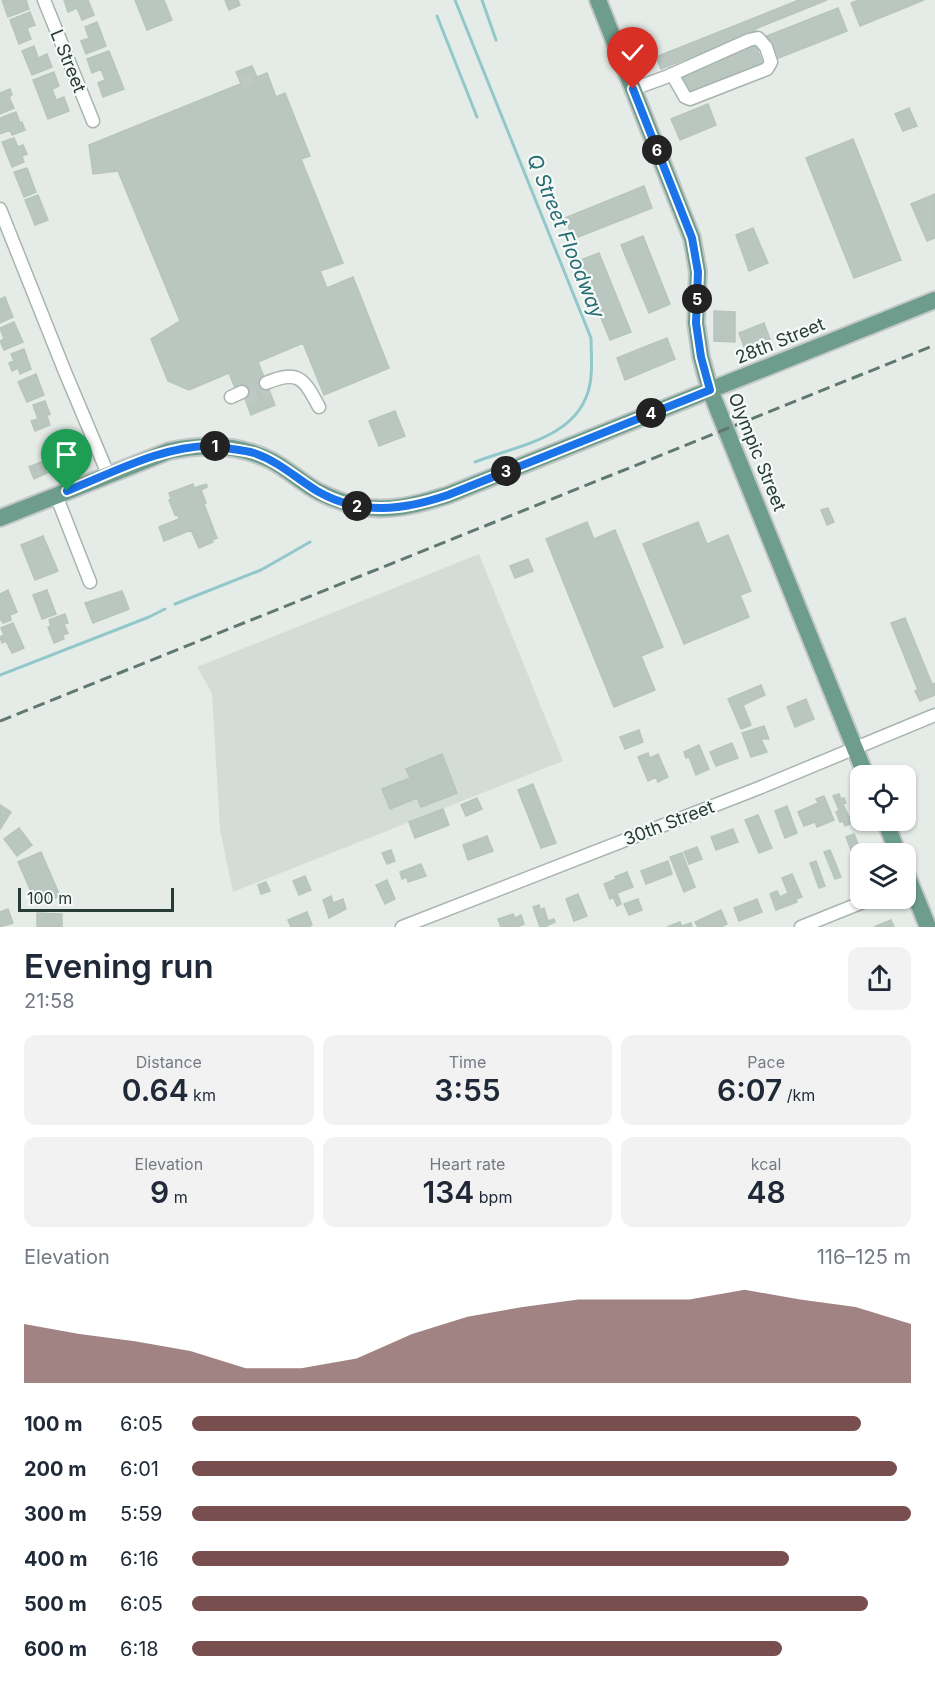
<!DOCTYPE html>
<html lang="en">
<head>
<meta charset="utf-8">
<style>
  :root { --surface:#fff; --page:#f2f2f3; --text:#1f2937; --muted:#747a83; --accent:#784f4e }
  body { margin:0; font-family:Inter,sans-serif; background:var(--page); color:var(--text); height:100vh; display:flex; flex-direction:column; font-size:22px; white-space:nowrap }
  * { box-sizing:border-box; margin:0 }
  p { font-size:20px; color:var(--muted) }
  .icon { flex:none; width:33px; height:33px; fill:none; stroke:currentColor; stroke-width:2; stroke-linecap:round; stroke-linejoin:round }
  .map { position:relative; height:927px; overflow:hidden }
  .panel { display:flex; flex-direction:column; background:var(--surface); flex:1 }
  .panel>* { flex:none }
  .controls { position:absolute; left:850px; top:765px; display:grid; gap:12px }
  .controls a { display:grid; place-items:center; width:66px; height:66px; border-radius:12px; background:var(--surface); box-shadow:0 2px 4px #0004; font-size:30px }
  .scale { position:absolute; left:18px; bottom:15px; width:156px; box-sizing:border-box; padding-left:6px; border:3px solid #263c34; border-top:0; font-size:16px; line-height:21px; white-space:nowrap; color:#263c34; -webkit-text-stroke:4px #f5f9f7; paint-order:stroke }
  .pin { position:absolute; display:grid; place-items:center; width:51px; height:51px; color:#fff; margin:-62px -26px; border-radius:50% 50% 50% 0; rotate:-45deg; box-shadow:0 0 6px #0007 }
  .pin .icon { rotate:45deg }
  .km { position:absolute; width:30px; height:30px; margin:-15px; border-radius:50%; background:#222; color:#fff; font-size:16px; line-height:30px; text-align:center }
  .round { display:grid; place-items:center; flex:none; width:63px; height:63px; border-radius:12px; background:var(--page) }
  .summary { display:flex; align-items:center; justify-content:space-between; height:102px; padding:0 24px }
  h1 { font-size:33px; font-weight:600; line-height:45px }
  .metrics { display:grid; grid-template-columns:repeat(3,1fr); gap:9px; height:102px; padding:6px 24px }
  .metrics div { display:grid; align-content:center; border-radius:12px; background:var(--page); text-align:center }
  .metrics b { font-size:30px; font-weight:600 }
  .metrics small { font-size:16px; font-weight:400 }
  .metrics p { font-size:16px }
  .chart { height:168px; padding:12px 24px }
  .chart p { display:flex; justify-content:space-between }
  .chart svg { width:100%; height:108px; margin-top:6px; fill:var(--accent); opacity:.7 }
  ul { padding:0 24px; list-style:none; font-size:20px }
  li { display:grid; grid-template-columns:96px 72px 1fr; align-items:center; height:45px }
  li i { height:15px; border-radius:8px; background:var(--accent) }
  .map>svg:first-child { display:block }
  .built { fill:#d3dcd7 }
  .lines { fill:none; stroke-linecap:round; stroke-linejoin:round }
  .stream { stroke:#93c8cb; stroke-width:3 }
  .building { fill:#bac7c1; stroke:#b8c5be; stroke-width:1.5 }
  .minor-tunnel { stroke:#bfc9c4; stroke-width:12; stroke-dasharray:12 6; stroke-linecap:butt }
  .minor-casing { stroke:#a8b4ae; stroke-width:15 }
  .major-casing { stroke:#c2c8c6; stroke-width:20 }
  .minor { stroke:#fff; stroke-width:12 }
  .major { stroke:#6e9d8d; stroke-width:16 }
  .rail { stroke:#60786f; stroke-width:3; stroke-dasharray:12 6; stroke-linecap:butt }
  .route-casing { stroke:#fff; stroke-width:12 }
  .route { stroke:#1a73e8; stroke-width:8 }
  .labels { text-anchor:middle; stroke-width:4.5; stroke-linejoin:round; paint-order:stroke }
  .street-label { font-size:18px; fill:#263c34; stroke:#f5f9f7 }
  .water-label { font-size:20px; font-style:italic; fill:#266d72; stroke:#f5f9f7 }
</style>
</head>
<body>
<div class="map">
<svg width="935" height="927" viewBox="0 0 935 927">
  <rect width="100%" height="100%" fill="#e5ece8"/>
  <path class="built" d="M479 554 563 761 233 892 220 830 212 693 197 667Z"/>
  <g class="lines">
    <path class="stream" d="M455 0 591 338C591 353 593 368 590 384 580 438 518 445 475 462
      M482 0 496 40
      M437 16 477 117
      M175 604 261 570 310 542
      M0 675 149 617 165 609"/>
  </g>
  <path class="building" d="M2 0H26L29 9 8 17Z
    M64 0H88L94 15 82 20 77 8 68 12Z
    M135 0H164L172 20 147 30Z
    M225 0H238L240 5 229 10Z
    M799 0H827L755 29 756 31 661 69 656 57Z
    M859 0H924L860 26 851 3Z
    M838 8 847 31 776 59 767 36Z
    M30 12 35 25 27 28 31 39 19 44 10 20Z
    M97 22 106 46 86 54 81 41 89 38 85 27Z
    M755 43 763 64 688 94 680 74Z
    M34 46 38 58 47 54 52 67 32 75 22 51Z
    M109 51 124 89 103 97 98 83 105 80 101 69 92 73 87 59Z
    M252 66 257 77 241 84 236 72Z
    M54 72 59 86 52 89 56 100 64 97 69 111 48 119 33 80Z
    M267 73 276 97 285 93 310 156 301 159 343 263 320 271 327 288 353 277 389 368 324 395 303 343 258 362 275 405 251 415 240 385 235 388 229 373 189 390 168 381 151 339 180 321 118 171 93 174 89 145Z
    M10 89 12 95 9 97 14 108 0 114V93Z
    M708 104 716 125 680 140 671 119Z
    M909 108 917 126 903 131 895 114Z
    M16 112 20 123 22 122 25 130 12 135 10 130 0 134V118Z
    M14 138 18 147 23 145 27 154 22 156 24 162 12 167 2 142Z
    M853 139 901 260 854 278 806 158Z
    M27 168 36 192 24 197 14 172Z
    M644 186 652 208 573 239 565 218Z
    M935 194V238L927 241 911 204Z
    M38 195 48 220 35 225 25 200Z
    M753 228 768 263 749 271 736 235Z
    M643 236 670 304 649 313 621 245Z
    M599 253 631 332 610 340 578 261Z
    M5 297 13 317 0 323V299Z
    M714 311 735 312V342L714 341Z
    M14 322 23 342 4 350 0 341 4 339 0 328Z
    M764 323 770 339 763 342 765 344 746 352 739 333Z
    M667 338 675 359 625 380 617 358Z
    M24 349 31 369 20 374 18 368 12 371 9 363 14 361 11 354Z
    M36 374 44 395 27 402 18 382Z
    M45 401 50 414 47 416 50 425 35 431 31 421 38 419 33 405Z
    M395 411 405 436 379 446 369 421Z
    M79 443 84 454 75 458 77 462 63 468 58 456 72 450 70 447Z
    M48 459 51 467 45 470 47 473 34 479 29 467Z
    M193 484 194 488 206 484 207 485V487L201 490 206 503 204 504 217 538 212 540 213 542 199 548 191 530 164 541 159 527 179 519 177 514 175 515 169 500 171 499 169 493Z
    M828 508 834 522 827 525 821 510Z
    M587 522 594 539 615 530 663 647 641 656 655 690 614 707 546 539Z
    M698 522 707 544 728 535 751 591 740 595 749 617 684 644 643 544Z
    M43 536 58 571 35 580 21 545Z
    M528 559 533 571 515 578 510 566Z
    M8 590 17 612 10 615 11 620 3 623 0 619V594Z
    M47 590 56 614 42 619 33 595Z
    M122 591 129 609 93 623 85 603Z
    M65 614 68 623 64 624 68 633 63 635 64 639 54 643 48 627 51 626 49 620Z
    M905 618 932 684 918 690 891 623Z
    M13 623 24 648 12 653 6 641 2 643 0 637 4 635 1 628Z
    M935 683V695L920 701 915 691Z
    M761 685 765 695 743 705 751 725 741 729 728 699Z
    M806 699 814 719 795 727 787 707Z
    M764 726 769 739H761L767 752 751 757 742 733Z
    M639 730 643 742 625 749 620 737Z
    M732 743 738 758 716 766 710 752Z
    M699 745 709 769 696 775 689 757 686 758 684 752Z
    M648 753 650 758 658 754 668 777 658 782 656 777 648 781 638 757Z
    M442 754 457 793 421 807 417 798 390 809 382 789 410 778 406 769Z
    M533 784 556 843 541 848 518 790Z
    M839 794 841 799 844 798 846 803 843 804 852 823 845 826 843 821 840 822 836 812 839 810 833 796Z
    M824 796 834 820 817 827 815 822 804 826 798 812 818 803 816 799Z
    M477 798 482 809 466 816 461 805Z
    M0 805 11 812 0 829Z
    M787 806 797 833 785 838 775 811Z
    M443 809 449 825 415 838 409 822Z
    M758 815 772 848 759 853 745 820Z
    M19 828 32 845 17 856 4 839Z
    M733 829 738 842 716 850 711 837Z
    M854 834 858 844 856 845 861 859V861L856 863 846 837Z
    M487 836 493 851 468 860 463 845Z
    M697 847 702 859 689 864 684 852Z
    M391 850 395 861 387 864 382 853Z
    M830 850 841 877 835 879 824 852Z
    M41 852 60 896 37 905 18 862Z
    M682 853 695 887 684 892 670 857Z
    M668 861 672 874 646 884 641 871Z
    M816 861 825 886 819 888 810 863Z
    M421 864 426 876 408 882 407 877 402 879 400 872Z
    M627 872 633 887 617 893 621 904 617 906 613 897 610 899 604 884 616 879 615 877Z
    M792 874 802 897 796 899 797 902 776 910 770 894 777 891 780 897 788 893 782 878Z
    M305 876 311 890 299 895 293 881Z
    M387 880 395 899 385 904 376 885Z
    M266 882 270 891 261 894 258 885Z
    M578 894 587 916 574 921 566 899Z
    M331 896 333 903 343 899 346 909 329 918 323 900Z
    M638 899 642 910 629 915 624 904Z
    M757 899 762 912 739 921 734 908Z
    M539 905 540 910 544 908 548 921 554 919 555 922 546 926 547 927H540L533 907Z
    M8 909 13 923 0 927V912Z
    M721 910 727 924 721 927H698L695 922Z
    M307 912 312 925 308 927H291L288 920Z
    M37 913 62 914V927H37Z
    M513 914 515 918 521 915 524 924 517 927H501L498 919Z
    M891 920 894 927H874L881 924Z
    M680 922 682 926 691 923 692 927H667Z"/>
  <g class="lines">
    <path class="minor-tunnel" d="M241 83 257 76
      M245 399 269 389"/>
    <g class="minor-casing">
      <path id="minor" d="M44 0 93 121
        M633 89 666 77 749 40 758 38 766 47 771 62 767 69 690 99 685 97 672 74
        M0 209 65 372 108 474
        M266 383C299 369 304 379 319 407
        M231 397 242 392
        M56 495 90 582
        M402 927 759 788 935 715
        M801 927 873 898"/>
    </g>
    <g class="major-casing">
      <path id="major" d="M598 0 692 238 698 272 696 323 701 357 710 390 866 776
        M0 518 169 451C203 444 240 444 272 461 289 470 302 483 319 492 331 498 344 503 358 506 389 513 419 504 448 495L935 300
        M885 820 898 854
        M906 873 928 927"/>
    </g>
    <use href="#minor" class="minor"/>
    <use href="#major" class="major"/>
    <path class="rail" d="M0 721 935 345"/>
  </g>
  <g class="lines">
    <g class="route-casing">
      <path id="route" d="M67 491C112 473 166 444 214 446 220 446 226 448 232 449 239 450 247 451 254 453 278 461 296 478 317 491 360 516 404 510 448 495L710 390 701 357 696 323 698 272 692 238 633 89"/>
    </g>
    <use href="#route" class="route"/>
  </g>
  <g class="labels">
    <g class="street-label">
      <text transform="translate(68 61) rotate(68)" y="6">L Street</text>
      <text transform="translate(780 341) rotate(-22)" y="6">28th Street</text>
      <text transform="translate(757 452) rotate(68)" y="6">Olympic Street</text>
      <text transform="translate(669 823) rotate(-21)" y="6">30th Street</text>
    </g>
    <g class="water-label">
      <text transform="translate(566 236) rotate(68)" y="7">Q Street Floodway</text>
    </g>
  </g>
</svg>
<div class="controls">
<a><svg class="icon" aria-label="locate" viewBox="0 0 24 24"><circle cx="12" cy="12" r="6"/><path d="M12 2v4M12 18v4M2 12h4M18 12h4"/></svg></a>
<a><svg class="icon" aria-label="layers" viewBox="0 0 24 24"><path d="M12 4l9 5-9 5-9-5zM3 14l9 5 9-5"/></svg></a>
</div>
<div class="scale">100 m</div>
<div class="pin" style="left:67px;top:491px;background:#1e9e55"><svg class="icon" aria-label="arrive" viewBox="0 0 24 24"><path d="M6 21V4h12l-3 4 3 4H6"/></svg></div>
<div class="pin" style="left:633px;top:89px;background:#d93025"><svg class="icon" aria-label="check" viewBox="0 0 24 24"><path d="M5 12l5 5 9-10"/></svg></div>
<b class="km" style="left:215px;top:446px">1</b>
<b class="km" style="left:357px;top:506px">2</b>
<b class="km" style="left:506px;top:471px">3</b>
<b class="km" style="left:651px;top:413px">4</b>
<b class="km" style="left:697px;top:299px">5</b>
<b class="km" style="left:657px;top:150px">6</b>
</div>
<section class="panel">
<div class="summary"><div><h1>Evening run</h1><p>21:58</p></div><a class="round"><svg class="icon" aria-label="share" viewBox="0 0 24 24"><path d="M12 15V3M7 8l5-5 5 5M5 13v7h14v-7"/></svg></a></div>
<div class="metrics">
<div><p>Distance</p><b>0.64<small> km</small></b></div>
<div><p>Time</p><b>3:55</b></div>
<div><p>Pace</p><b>6:07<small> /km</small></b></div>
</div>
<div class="metrics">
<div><p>Elevation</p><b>9<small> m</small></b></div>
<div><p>Heart rate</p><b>134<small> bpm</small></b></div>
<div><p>kcal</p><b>48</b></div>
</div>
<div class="chart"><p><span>Elevation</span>116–125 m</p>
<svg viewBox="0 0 160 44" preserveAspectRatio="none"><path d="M0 44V20L10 24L20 27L30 31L40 38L50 38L60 34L70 24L80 17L90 13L100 10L110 10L120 10L130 6L140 10L150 13L160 20V44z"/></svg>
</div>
<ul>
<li><b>100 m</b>6:05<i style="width:93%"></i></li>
<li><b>200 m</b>6:01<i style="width:98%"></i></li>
<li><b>300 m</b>5:59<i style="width:100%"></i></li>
<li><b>400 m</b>6:16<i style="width:83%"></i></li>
<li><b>500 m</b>6:05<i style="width:94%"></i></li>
<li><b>600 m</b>6:18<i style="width:82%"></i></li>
</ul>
</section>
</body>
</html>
